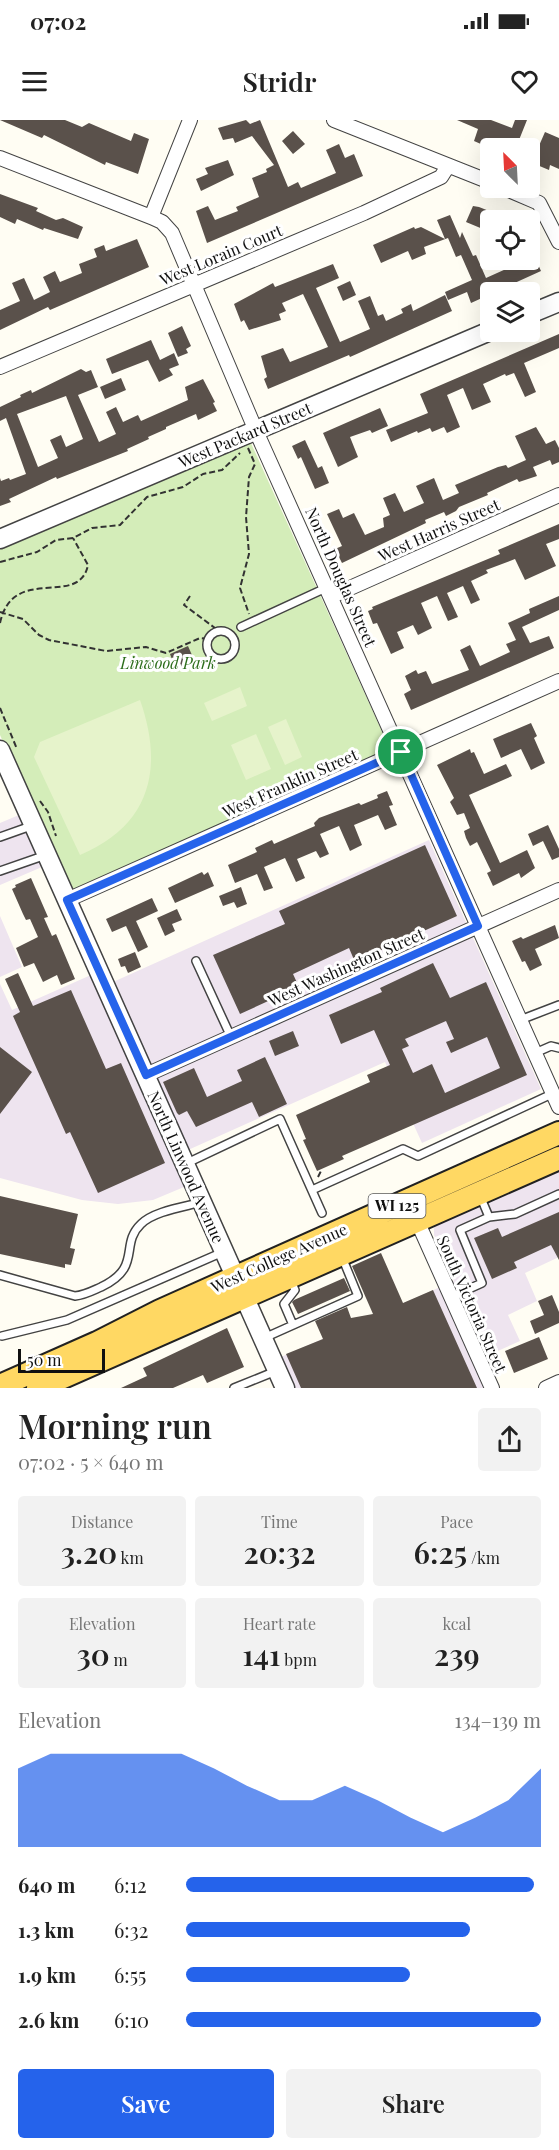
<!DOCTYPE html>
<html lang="en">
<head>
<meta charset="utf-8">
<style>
  :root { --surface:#fff; --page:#f2f2f2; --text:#222; --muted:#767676; --accent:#2563eb }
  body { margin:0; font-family:"Playfair Display",serif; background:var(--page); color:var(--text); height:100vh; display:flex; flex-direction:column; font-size:22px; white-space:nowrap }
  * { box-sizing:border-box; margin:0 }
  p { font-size:20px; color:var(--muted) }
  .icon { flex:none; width:33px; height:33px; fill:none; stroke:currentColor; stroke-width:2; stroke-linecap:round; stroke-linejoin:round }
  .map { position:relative; height:1268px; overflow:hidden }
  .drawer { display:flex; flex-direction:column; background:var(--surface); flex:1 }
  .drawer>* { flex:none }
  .needle { width:39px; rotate:336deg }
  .buttons { position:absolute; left:480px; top:18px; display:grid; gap:12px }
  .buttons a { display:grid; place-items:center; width:60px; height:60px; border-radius:6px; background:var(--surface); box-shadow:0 6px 24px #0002; font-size:30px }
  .scale { position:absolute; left:18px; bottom:15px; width:87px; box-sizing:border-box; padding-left:6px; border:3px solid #101010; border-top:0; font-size:16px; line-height:21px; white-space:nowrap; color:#101010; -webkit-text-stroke:4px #fff; paint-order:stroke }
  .pin { position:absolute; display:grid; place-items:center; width:51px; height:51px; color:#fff; margin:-26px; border:3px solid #fff; border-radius:50%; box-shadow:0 2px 6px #0007 }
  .round { display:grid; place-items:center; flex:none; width:63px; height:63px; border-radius:6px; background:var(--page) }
  .head { display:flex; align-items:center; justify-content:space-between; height:102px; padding:0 18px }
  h1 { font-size:33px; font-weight:600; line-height:45px }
  .figures { display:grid; grid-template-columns:repeat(3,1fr); gap:9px; height:102px; padding:6px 18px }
  .figures div { display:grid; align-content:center; border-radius:6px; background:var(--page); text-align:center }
  .figures b { font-size:30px; font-weight:600 }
  .figures small { font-size:16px; font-weight:400 }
  .figures p { font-size:16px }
  .chart { height:168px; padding:12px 18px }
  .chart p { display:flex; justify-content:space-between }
  .chart svg { width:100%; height:108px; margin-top:6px; fill:var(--accent); opacity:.7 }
  .primary-button { display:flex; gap:12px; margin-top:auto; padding:12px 18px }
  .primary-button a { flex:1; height:69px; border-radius:6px; background:var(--accent); color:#fff; font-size:24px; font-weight:600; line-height:69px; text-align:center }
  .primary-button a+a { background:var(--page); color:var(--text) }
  ul { padding:0 18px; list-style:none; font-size:20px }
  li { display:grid; grid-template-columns:96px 72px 1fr; align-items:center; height:45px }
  li i { height:15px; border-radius:8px; background:var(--accent) }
  .status { display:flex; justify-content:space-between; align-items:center; height:42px; padding:0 30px; background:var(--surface); direction:ltr }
  .status svg { height:16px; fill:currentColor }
  header { display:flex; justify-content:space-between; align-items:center; height:78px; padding:0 18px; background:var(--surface); font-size:27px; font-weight:600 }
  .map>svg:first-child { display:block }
  .industrial { fill:#eee4ef }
  .green { fill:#d4edb9 }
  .pitch { fill:#e6f3cb }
  .building { fill:#5a514b; fill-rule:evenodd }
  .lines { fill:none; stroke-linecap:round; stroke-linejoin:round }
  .service-casing { stroke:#434343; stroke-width:10 }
  .minor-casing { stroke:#434343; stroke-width:16 }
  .tertiary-casing { stroke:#434343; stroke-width:21 }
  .primary-casing { stroke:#212121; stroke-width:26 }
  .path { stroke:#323232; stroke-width:2; stroke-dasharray:6 3; stroke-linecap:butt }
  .service { stroke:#fff; stroke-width:7 }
  .minor { stroke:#fff; stroke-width:14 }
  .tertiary { stroke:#fff; stroke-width:18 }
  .primary { stroke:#ffd863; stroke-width:22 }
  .route-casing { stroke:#fff; stroke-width:12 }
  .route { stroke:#2563eb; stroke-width:8 }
  .labels { text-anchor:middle; stroke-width:6; stroke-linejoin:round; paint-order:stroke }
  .shield { fill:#fff; stroke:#585858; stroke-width:1.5 }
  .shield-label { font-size:15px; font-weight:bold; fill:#101010 }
  .street-label { font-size:16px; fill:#101010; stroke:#fff }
  .park-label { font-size:16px; font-style:italic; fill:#2c6d1b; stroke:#fff }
</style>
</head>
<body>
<div class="status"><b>07:02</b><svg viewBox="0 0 49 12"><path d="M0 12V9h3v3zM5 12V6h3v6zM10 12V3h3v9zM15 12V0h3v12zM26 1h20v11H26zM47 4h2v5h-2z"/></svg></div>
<header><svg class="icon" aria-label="menu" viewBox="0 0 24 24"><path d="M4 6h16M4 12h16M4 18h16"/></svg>Stridr<svg class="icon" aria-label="heart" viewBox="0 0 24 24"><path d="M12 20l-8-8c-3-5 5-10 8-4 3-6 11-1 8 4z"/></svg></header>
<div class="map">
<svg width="559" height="1268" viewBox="0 0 559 1268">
  <rect width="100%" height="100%" fill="#fffdf3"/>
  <path class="industrial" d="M19 695 42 747 0 765V703Z
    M429 720 541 969 422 1023 385 942 188 1030 113 862Z
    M0 796 22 847 0 857Z
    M91 855 184 1067 153 1080 118 1084 82 1080 0 1058V864L12 890Z
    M559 1045V1137L525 1153 537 1181 508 1195 520 1221 473 1242 485 1268H295L281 1237 454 1161 434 1115V1105Z"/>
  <path class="green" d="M250 321 390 629 69 771 0 615V427Z"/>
  <path class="pitch" d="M240 567 247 586 212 601 204 583Z
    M140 580C164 648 151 705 80 735L34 637 40 622Z
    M286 599 302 637 285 645 268 607Z
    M256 614 271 649 246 660 231 625Z"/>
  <path class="building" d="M0 0H65L82 7 89 3 131 21 134 13 149 19 138 54 106 42 105 45 44 15 42 18Z
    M246 0 250 4 260 0 288 67 298 62 301 68 336 53 326 30 339 24 345 38 354 34 363 56 207 123 196 91 208 86 215 100 238 91 236 87 259 77 252 58 267 52 266 49 274 45 252 16 235 23 233 18 223 20 218 8Z
    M457 0H491L512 8 515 0H527L519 20 538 28 545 12 559 18V49L550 45 549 50 530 42V28H507L492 23 490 28 474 21 478 9Z
    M293 11 305 24 293 34 282 21Z
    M228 40 234 55 201 71 196 59 208 54 205 48Z
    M0 74 38 88 36 91 56 100 63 98 83 107 78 119 44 108 43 110 17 99 15 104 0 97Z
    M473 86 479 87 512 100H490V112L466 102Z
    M450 95 460 118 462 112 473 136 476 135 486 158 506 149 502 140H536L541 151 471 183 467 172 448 180 445 172 472 160 461 135 456 137 448 118 424 127 426 134 412 140 408 131 381 143 373 125 414 107 415 109 421 107 445 119 437 100Z
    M137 119 149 147 50 190 48 187 0 210V190L20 181 12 163 24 158 34 180 50 172 43 157 55 151 60 162 82 153 79 144 97 137 94 129 104 125 106 131Z
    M333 144 339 158 316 168 340 222 370 209 358 181 370 176 378 196 383 194 386 201 403 193 401 189 411 184 413 191 445 175 452 191 359 233 350 237 349 235 268 269 264 259 267 257 261 236 283 228 290 242 328 227 303 174 282 183 286 191 279 194 281 200 249 210 244 200 241 202 234 184 273 163 275 167Z
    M350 161 356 175 343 181 337 167Z
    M182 206 191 226 186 229 188 233 178 237 168 213Z
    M559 214V228L524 243 536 272 525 277 514 253 506 256 505 254 483 264 491 282 472 290 463 268 447 275 460 307 447 313 444 307 432 312 430 308 418 313 417 311 391 322 386 310 428 293 420 274Z
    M151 220 160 240 174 233 179 245 169 249 173 255 159 262 148 240 112 254 106 239Z
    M81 249 86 252 91 250 98 267 78 275 99 322 116 314 106 292 116 287 123 302 138 295 141 301 188 280 185 267 203 259 215 282 213 283 217 291 198 300 196 294 166 307V309L148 317 149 319 127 329 128 331 57 359 56 357 9 379 11 382 0 386V358L1 361 9 358 10 360 26 354 6 298 0 301V287L21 277 20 275 31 270 32 273ZM66 276 83 319 66 327 61 315 50 320 58 338 38 347 17 294Z
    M121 258 126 270 105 279 100 267Z
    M380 288 388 306 372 313 370 310 350 317 358 337 338 347 323 313Z
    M536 307 546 324 555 320 559 328V342L552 345 550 340 533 347 537 356 519 362 517 359 487 373 488 375 459 387 456 391 446 396 444 392 425 400 426 403 342 443 335 429 342 426 327 394 339 389 343 398 354 393 365 415 384 407 383 398 390 395 383 378 395 373 404 392 424 383 416 366 434 358 443 380 459 373 455 365 498 347 506 345 508 348 526 340 515 316Z
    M305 320 318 348 322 346 329 363 315 369 301 337 298 339 292 326Z
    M559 404V419L546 424 556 446 525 460 515 439 486 450 488 453 471 461 480 480 471 484 463 466 447 473 458 497 448 501 437 476 421 483 432 508 418 515 413 505 397 512 404 528 391 534 377 503 373 504 368 491 373 489 372 487 500 434 498 430Z
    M559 476V490L522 507 530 523 549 516 554 528 411 590 404 574 411 570 405 556 416 550 418 554 426 551 432 564 469 550 460 530 470 525 480 546 510 532 506 524 516 520 508 503 530 493 529 489Z
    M188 526 195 542 176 550 170 534Z
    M531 603 537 616 534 618 545 643 531 650 521 629 501 638 493 619Z
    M470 629 471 633 474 632 484 654 506 644 512 656 469 675 500 743 527 730 535 748 521 758 519 753 493 766 487 753 491 751 477 722 470 726 466 718 464 711 470 708 464 693 457 695 450 682 454 678 437 645Z
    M387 671 393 685 389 686 397 705 385 710 378 695 354 705 362 725 350 731 339 706 320 714 329 734 320 738 316 731 297 739 305 758 296 762 285 738 264 747 273 768 264 771 257 754 235 763 228 745 257 732 255 728 272 720 274 724 315 706 314 703 319 698 359 683 361 685 378 678 377 675Z
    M548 705 559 729V737L552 740 543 721 533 726 528 714Z
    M425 725 457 796 355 842 349 828 293 854 299 867 240 894 213 835 285 804 279 791Z
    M202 752 204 755 208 752 214 766 175 783 168 768Z
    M31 758 48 797 44 798 52 816 56 814 75 859 61 865 57 855 43 862 34 843 24 847 16 828 38 817 30 799 26 800 23 794 12 769 16 767 15 765Z
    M241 767 247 784 237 788 234 782 223 786 219 776Z
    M152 778 158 791 136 801 148 827 138 832 126 806 112 812 106 799Z
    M177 789 182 800 172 804 175 811 165 816 157 798Z
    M555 805 559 818 535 829 542 845 530 851 525 841 522 842 512 821 521 817 523 819Z
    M135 832 141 847 128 853 125 846 121 847 118 839Z
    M433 843 450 878 486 862 527 955 342 1036 344 1039 317 1051 303 1020 306 1019 296 995 370 962 367 955 390 945 374 910 341 924 329 895 382 872 380 868ZM446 901 454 919 446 922 451 933 487 917 500 948 445 973 432 944 413 953 402 929 409 926 405 919Z
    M18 853 33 886 71 870 106 949 121 943 165 1043 98 1073 70 1012 66 1014 13 896 20 892 5 859Z
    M293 911 299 926 275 936 269 921Z
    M0 927 32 952 0 994Z
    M265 937 287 984 259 997 252 982 196 1007 187 991 179 995 177 993 163 962 194 948 207 977 242 961 237 950Z
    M0 1076 78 1094 70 1128 75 1129 71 1145 65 1144V1148L0 1134Z
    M559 1092V1140L551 1125 514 1142 517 1148 492 1159 474 1118 498 1108 502 1117Z
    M381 1133 403 1183 433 1170 477 1268H301L286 1234 323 1219 315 1201 347 1187 351 1198 373 1194 352 1146Z
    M344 1158 350 1171 298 1194 292 1182 294 1180Z
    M552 1175 559 1192V1203L535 1214 530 1201 544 1195 538 1181Z
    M227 1208 244 1247 207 1263 203 1255 173 1268H121L147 1256 143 1248Z
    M539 1217 548 1239 514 1253 505 1231Z"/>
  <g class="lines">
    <g class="service-casing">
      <path id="service" d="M241 507 328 467
        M207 525a14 14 0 1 1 28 0a14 14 0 1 1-28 0Z
        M0 717 31 706
        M0 751 46 735
        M196 841 231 917
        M520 900 559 885
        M535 933 551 926 559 928
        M185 1044 280 999 322 1093
        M312 1070 403 1029 418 1036 554 973
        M481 1078 489 1097
        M0 1155 75 1176C85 1175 92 1171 101 1167 143 1147 119 1125 141 1104 154 1091 184 1087 202 1082
        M291 1160 295 1170 284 1184 293 1205
        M451 1177 482 1163 460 1110 489 1097 515 1094 559 1074
        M2 1216 67 1200 223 1132
        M264 1218 358 1176 342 1137
        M234 1268 276 1251"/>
    </g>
    <g class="minor-casing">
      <path id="minor" d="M334 0 490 62
        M0 38 151 97 162 102 172 113 256 311 559 987
        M504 68 539 83 559 122
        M151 97 190 0
        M0 247 364 93 441 57 448 46
        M332 476 559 375
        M67 780 559 561
        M146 955 559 770
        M414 1094 492 1268
        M546 1268 559 1262"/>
    </g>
    <g class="tertiary-casing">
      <path id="tertiary" d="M530 194 559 182
        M0 419 490 211
        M0 630 285 1268"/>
    </g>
    <g class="primary-casing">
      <path id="primary" d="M0 1266 97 1223 160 1191 559 1013
        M38 1268 559 1038"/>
    </g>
    <path class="path" d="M248 328 255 344 249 357 246 397 249 434 240 468 249 494
      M0 442 37 432 56 420 73 418 92 408 120 405 147 377 183 367 203 354 222 350 240 333
      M190 476 184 485 219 511
      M0 492 23 499 39 515 49 520 106 531 146 527 166 533 200 518 208 519
      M0 503C13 443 79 489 88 445L73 418
      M0 588 17 629
      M40 681 48 692 56 716
      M318 1057 322 1049"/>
    <use href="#service" class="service"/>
    <use href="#minor" class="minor"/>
    <use href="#tertiary" class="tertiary"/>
    <use href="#primary" class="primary"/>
  </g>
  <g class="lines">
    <g class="route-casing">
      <path id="route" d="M401 632 478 806 146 955 67 780Z"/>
    </g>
    <use href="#route" class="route"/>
  </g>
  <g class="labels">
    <rect class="shield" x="368.5" y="1074" width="57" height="24" rx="4.5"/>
    <g class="shield-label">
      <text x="397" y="1091">WI 125</text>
    </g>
    <g class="street-label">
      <text transform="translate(221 135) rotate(-23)" y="6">West Lorain Court</text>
      <text transform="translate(245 315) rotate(-23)" y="6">West Packard Street</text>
      <text transform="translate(439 410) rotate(-24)" y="6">West Harris Street</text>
      <text transform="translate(341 457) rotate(66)" y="6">North Douglas Street</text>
      <text transform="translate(290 663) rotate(-24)" y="6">West Franklin Street</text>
      <text transform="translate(346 847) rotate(-24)" y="6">West Washington Street</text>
      <text transform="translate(186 1047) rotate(66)" y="6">North Linwood Avenue</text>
      <text transform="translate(279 1138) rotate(-24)" y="6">West College Avenue</text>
      <text transform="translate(472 1184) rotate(66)" y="6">South Victoria Street</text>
    </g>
    <g class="park-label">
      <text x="168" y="549">Linwood Park</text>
    </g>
  </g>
</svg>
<div class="buttons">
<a><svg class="needle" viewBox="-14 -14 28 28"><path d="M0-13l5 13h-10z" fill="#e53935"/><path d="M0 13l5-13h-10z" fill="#767676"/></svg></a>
<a><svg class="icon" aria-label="locate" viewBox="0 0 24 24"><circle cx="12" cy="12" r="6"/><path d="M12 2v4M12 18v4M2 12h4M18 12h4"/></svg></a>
<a><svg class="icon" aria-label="layers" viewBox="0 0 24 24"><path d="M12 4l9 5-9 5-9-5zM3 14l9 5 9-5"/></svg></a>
</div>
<div class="scale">50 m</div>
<div class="pin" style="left:401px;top:632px;background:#1e9e55"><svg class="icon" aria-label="arrive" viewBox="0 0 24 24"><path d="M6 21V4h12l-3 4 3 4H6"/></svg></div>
</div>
<section class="drawer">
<div class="head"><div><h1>Morning run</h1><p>07:02 · 5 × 640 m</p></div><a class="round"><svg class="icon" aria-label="share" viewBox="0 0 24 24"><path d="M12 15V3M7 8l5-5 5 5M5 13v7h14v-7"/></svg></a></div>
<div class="figures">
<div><p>Distance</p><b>3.20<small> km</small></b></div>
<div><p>Time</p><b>20:32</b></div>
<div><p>Pace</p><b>6:25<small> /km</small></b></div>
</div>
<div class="figures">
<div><p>Elevation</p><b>30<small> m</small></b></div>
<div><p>Heart rate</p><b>141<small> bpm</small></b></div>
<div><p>kcal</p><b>239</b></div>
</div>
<div class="chart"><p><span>Elevation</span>134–139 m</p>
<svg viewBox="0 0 160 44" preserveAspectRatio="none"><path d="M0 44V12L10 6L20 6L30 6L40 6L50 6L60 12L70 19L80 25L90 25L100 19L110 25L120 32L130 38L140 32L150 25L160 12V44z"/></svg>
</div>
<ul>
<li><b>640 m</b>6:12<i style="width:98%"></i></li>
<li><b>1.3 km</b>6:32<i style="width:80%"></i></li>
<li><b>1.9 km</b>6:55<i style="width:63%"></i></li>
<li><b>2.6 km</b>6:10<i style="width:100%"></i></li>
</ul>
<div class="primary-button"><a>Save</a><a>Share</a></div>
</section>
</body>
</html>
